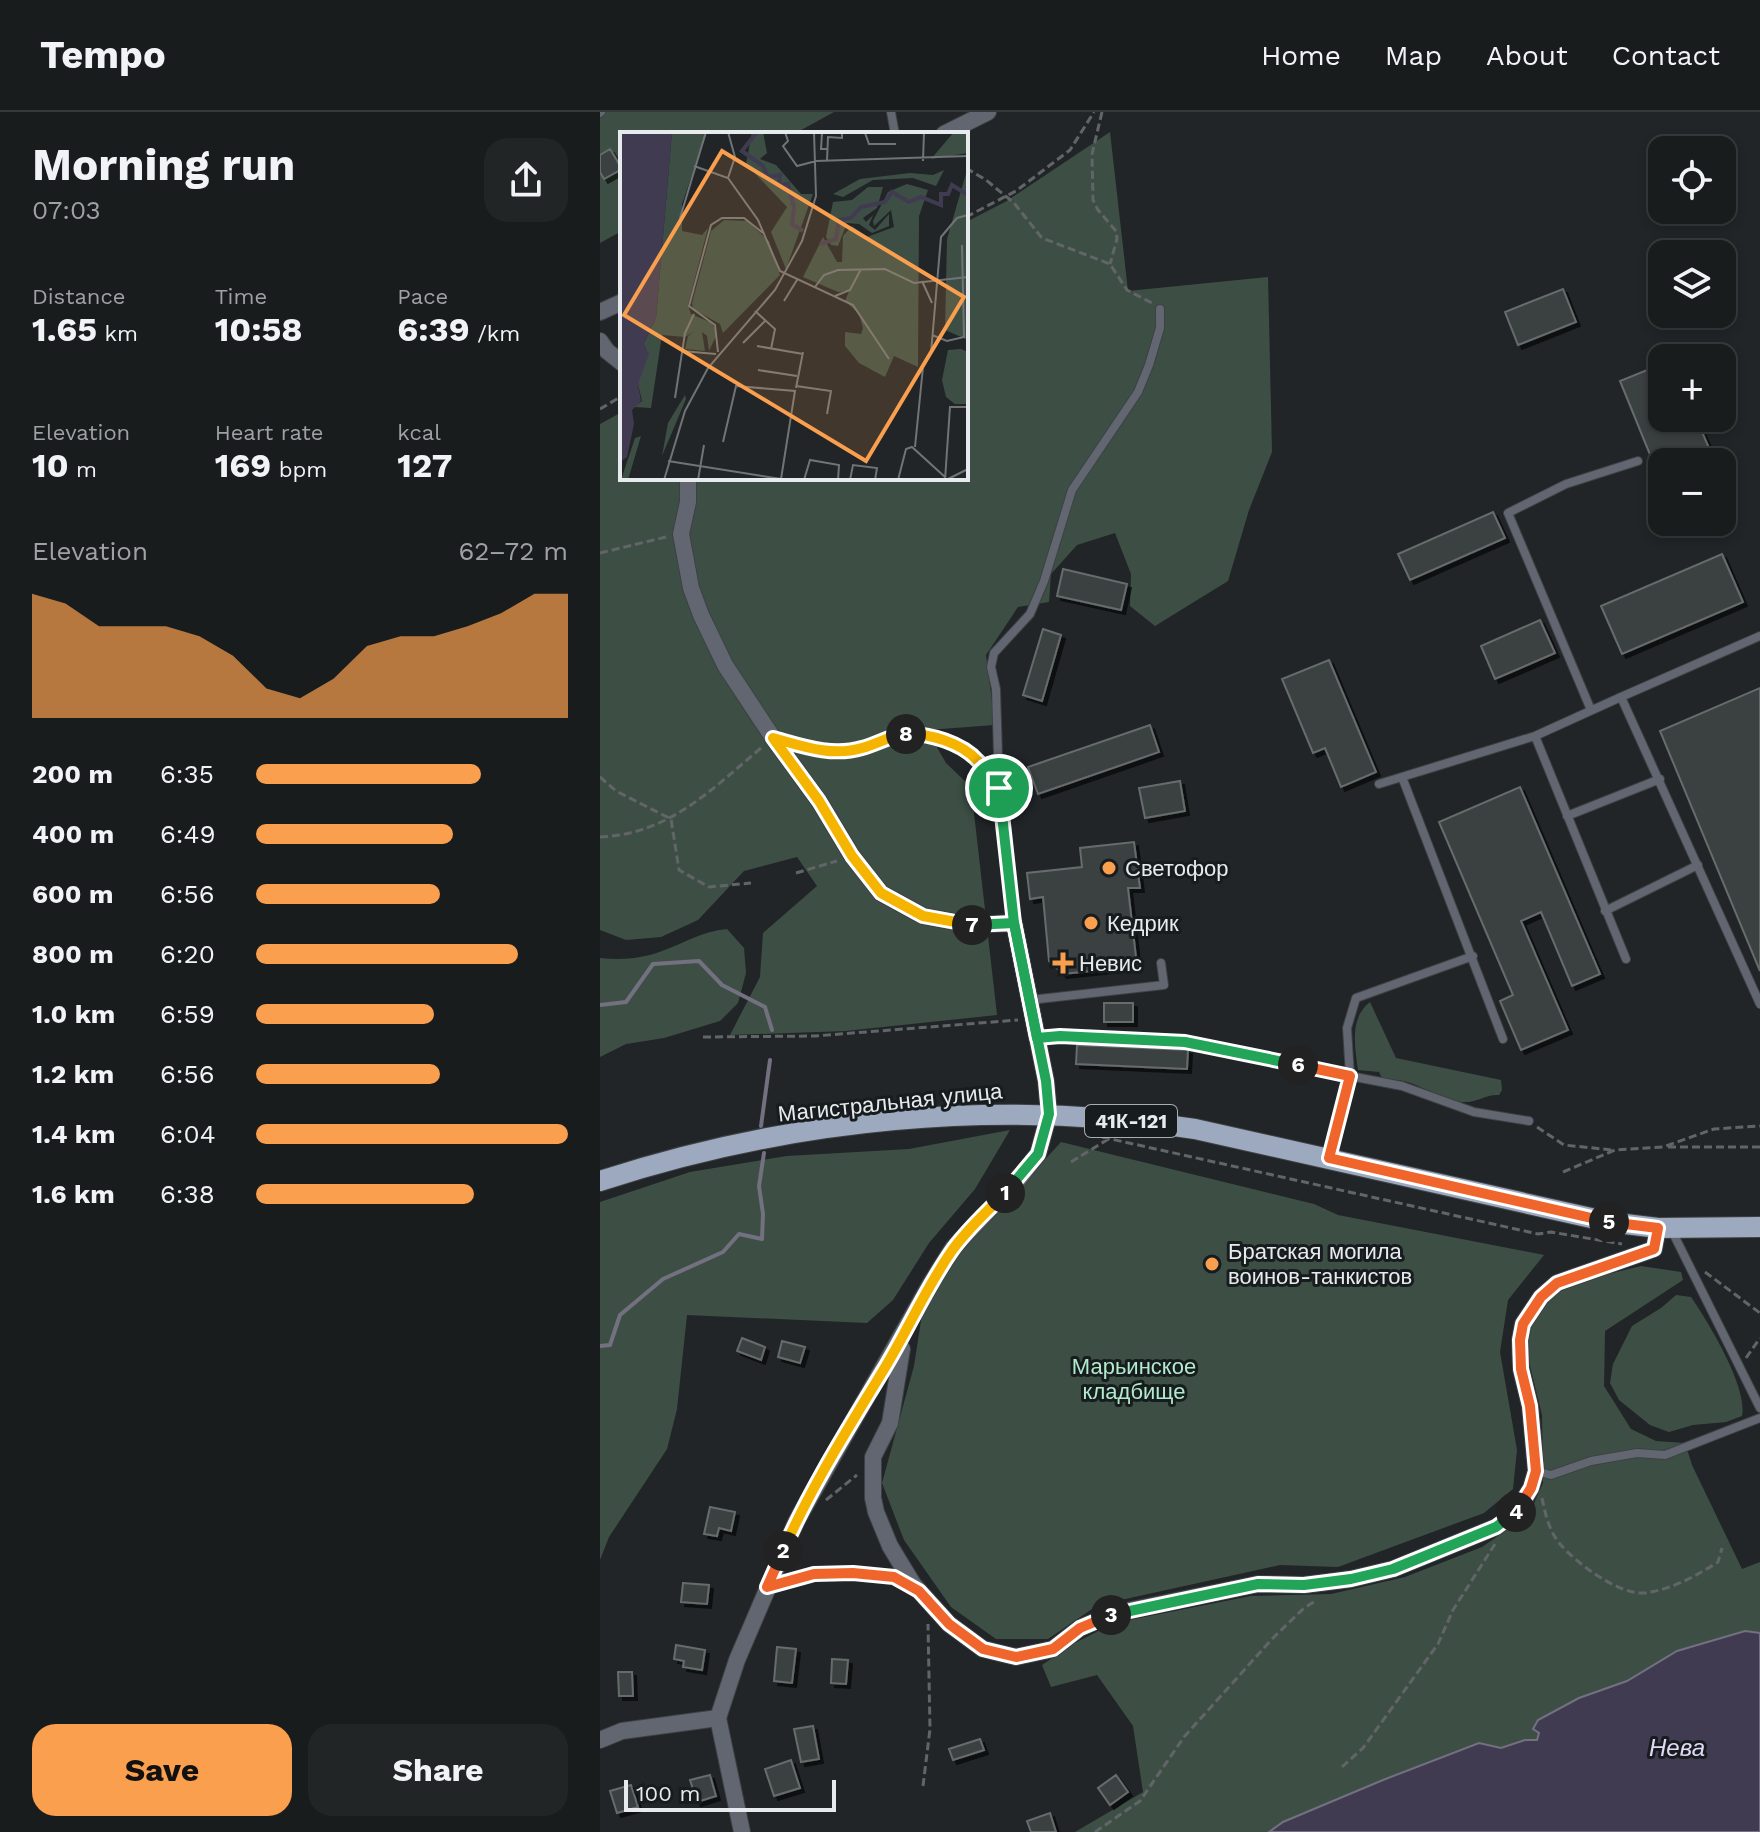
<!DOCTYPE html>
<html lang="en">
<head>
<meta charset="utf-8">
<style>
  :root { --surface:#191c1d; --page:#222526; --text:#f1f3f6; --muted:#9fa1a4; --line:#373a3b; --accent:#fa9f4e }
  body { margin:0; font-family:"Work Sans",sans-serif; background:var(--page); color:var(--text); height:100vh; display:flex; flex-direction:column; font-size:30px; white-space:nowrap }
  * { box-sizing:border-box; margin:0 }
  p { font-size:26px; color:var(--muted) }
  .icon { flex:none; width:44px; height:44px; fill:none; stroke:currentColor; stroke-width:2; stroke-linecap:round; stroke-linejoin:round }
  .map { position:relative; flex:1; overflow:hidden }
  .details { display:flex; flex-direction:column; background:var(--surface); width:600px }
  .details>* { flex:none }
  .tools { position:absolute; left:1048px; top:24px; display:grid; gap:16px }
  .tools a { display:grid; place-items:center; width:88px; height:88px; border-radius:16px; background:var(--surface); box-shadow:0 4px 12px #0003,0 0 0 2px var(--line); font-size:40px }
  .scale { position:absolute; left:24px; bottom:20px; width:212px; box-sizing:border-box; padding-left:8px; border:4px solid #e8ebed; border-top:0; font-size:22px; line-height:28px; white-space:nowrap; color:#e8ebed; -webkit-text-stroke:6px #171c1e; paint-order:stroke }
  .pin { position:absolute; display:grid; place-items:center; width:68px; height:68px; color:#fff; margin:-34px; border:4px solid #fff; border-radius:50%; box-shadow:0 2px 8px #0007 }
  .km { position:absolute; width:40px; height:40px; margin:-20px; border-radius:50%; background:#222; color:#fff; font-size:22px; line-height:40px; text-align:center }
  .round { display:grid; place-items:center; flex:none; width:84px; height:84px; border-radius:24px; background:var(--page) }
  .headline { display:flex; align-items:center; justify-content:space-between; height:136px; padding:0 32px }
  h1 { font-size:44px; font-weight:700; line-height:60px }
  .figures { display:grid; grid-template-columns:repeat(3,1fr); gap:12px; height:136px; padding:8px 32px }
  .figures div { display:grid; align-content:center }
  .figures b { font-size:34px; font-weight:700 }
  .figures small { font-size:22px; font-weight:400 }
  .figures p { font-size:22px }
  .chart { height:224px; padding:16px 32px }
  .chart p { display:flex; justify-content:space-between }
  .chart svg { width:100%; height:144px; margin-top:8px; fill:var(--accent); opacity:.7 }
  .primary-button { display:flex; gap:16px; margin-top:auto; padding:16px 32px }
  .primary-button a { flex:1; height:92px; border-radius:24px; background:var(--accent); color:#111; font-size:32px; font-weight:700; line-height:92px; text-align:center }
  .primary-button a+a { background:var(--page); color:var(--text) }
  ul { padding:0 32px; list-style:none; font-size:26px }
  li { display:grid; grid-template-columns:128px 96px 1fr; align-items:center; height:60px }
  li i { height:20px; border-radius:10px; background:var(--accent) }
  header { display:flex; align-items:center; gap:48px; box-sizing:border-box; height:112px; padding:0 40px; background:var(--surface); border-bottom:2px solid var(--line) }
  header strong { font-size:38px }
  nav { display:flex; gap:44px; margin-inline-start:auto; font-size:28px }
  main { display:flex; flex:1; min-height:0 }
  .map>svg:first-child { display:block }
  .green { fill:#3d4f45 }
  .water { fill:#413b52; stroke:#737080; stroke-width:2 }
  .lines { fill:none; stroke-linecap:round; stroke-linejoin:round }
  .stream { stroke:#737080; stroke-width:4 }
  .building { fill:#3b4141; stroke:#666c6c; stroke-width:2; filter:url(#shadow) }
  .service-casing { stroke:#3d4143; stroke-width:10 }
  .minor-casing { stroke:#3d4143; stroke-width:18 }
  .primary-casing { stroke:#3d4143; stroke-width:22 }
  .path { stroke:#616567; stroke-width:3; stroke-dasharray:8 4; stroke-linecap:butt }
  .service { stroke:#616671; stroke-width:8 }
  .minor { stroke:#616671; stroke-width:16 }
  .primary { stroke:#9da9be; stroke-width:20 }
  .split-1-casing { stroke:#fff; stroke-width:16 }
  .split-2-casing { stroke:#fff; stroke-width:16 }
  .split-3-casing { stroke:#fff; stroke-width:16 }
  .split-4-casing { stroke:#fff; stroke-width:16 }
  .split-5-casing { stroke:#fff; stroke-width:16 }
  .split-6-casing { stroke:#fff; stroke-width:16 }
  .split-7-casing { stroke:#fff; stroke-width:16 }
  .split-8-casing { stroke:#fff; stroke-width:16 }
  .split-9-casing { stroke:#fff; stroke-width:16 }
  .split-1 { stroke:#22a559; stroke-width:10 }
  .split-2 { stroke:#f5b400; stroke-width:10 }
  .split-3 { stroke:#f0652b; stroke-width:10 }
  .split-4 { stroke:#22a559; stroke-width:10 }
  .split-5 { stroke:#f0652b; stroke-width:10 }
  .split-6 { stroke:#f0652b; stroke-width:10 }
  .split-7 { stroke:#22a559; stroke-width:10 }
  .split-8 { stroke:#f5b400; stroke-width:10 }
  .split-9 { stroke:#f5b400; stroke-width:10 }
  .poi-dot { fill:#fa9f4e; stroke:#171c1e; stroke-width:3 }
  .labels { text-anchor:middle; stroke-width:6; stroke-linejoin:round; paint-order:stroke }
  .shield { fill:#171c1e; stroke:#a9adaf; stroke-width:2 }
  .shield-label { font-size:20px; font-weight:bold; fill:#e8ebed }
  .poi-label { font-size:22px; fill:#e8ebed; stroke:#171c1e; text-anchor:start }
  .street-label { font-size:22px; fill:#e8ebed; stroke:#171c1e }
  .park-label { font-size:22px; fill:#b2eacd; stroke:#171c1e }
  .water-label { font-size:24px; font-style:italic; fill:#e0d9f7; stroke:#171c1e }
  .inset-river { fill:none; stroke:#413b52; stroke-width:4 }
  .inset-road { fill:none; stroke:#717476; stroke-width:2 }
  .view { fill:#fa9f4e; fill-opacity:0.15; stroke:#fa9f4e; stroke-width:4 }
  .inset-edge { fill:none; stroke:#e8ebed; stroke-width:4 }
</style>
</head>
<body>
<header>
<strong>Tempo</strong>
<nav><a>Home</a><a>Map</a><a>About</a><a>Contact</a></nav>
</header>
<main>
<section class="details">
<div class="headline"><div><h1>Morning run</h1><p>07:03</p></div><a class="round"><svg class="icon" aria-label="share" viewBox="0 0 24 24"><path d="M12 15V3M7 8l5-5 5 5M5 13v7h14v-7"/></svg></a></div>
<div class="figures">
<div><p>Distance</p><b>1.65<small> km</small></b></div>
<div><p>Time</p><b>10:58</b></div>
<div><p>Pace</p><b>6:39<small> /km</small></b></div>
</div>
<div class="figures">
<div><p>Elevation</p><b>10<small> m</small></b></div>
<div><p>Heart rate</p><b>169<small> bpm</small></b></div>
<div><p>kcal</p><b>127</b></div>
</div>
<div class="chart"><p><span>Elevation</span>62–72 m</p>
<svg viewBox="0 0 160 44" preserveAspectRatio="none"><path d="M0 44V6L10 9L20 16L30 16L40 16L50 19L60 25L70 35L80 38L90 32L100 22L110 19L120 19L130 16L140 12L150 6L160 6V44z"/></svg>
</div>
<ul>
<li><b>200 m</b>6:35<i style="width:72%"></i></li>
<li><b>400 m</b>6:49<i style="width:63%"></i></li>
<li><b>600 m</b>6:56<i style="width:59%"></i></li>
<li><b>800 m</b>6:20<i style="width:84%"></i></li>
<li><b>1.0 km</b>6:59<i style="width:57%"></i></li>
<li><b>1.2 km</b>6:56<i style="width:59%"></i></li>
<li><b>1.4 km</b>6:04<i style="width:100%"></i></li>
<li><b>1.6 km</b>6:38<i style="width:70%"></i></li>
</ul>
<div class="primary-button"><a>Save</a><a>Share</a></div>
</section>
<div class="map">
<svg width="1160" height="1720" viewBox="0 0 1160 1720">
  <defs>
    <filter id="shadow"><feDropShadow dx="4" dy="4" stdDeviation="0" flood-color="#0009"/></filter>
  </defs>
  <rect width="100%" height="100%" fill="#212527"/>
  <path class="green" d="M0 0H234L194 22H22V119L0 131Z
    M510 20 528 179 668 165 672 340 649 398 628 469 555 514 530 494 531 462 515 421 477 433 451 462 449 490 418 495 386 543 395 613 327 618 346 651 371 675 397 903 245 919 130 923 160 865 163 821 217 774 197 745 144 759 98 808 61 825 26 828 0 818V312L22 300V366H366V110L405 90Z
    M127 817 144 836 146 861 138 891 120 909 64 926 26 932 0 945V846C22 848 41 847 62 839 85 831 102 819 127 817Z
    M770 890 796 946 901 968 902 978 899 983C887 982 879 989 868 990 839 992 816 963 783 968L779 960 758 958C755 935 749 906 770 890Z
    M410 1018 375 1077 329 1131 293 1188 267 1211 87 1203 77 1297 67 1337 9 1425 0 1448V1090L90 1060 187 1044 309 1037Z
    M461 1030 714 1092 738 1103 944 1143 908 1188 900 1240 917 1338 913 1377 884 1401 738 1455 680 1453 498 1493 448 1527H396L351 1495 304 1428 282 1371 314 1254 323 1196 357 1144Z
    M1041 1154 1081 1160 1083 1168 1005 1219 1004 1274 1031 1317 1056 1329 1085 1331 1092 1353 1142 1457 1160 1450V1521L1145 1519 1077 1539 1027 1569 979 1586 939 1621 937 1628H925L901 1636 879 1632 783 1668 683 1710 669 1720H475L543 1680 533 1614 497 1563 451 1575 442 1553 473 1532 514 1511 651 1484 731 1482 805 1465 882 1435 908 1417 933 1394 943 1371 942 1303 926 1237 932 1199 968 1172Z
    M1076 1183 1091 1185C1108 1210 1148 1275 1142 1304L1126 1310 1093 1313 1069 1320 1050 1313 1019 1288 1010 1271 1013 1252 1032 1214 1061 1196Z"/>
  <path class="water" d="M1145 1519 1160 1521V1720H669L683 1710 783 1668 879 1631 901 1636 925 1628H937L939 1621 933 1617 938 1608 979 1586 1027 1569 1077 1539Z"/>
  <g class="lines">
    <path class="stream" d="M0 893 26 890 53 852 99 849 122 873 165 895 172 918
      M161 1014 170 948
      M0 1234 10 1233 20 1203 63 1167 123 1140 139 1122 162 1127 163 1102 159 1074 164 1041"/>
  </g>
  <path class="building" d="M10 37 22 57 4 67 0 60V43Z
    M963 177 976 210 918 233 905 200Z
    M1062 252V306H1096L1115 350H1053L1020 269Z
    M893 400 905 426 810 468 798 442Z
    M1122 442 1143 490 1022 542 1001 494Z
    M463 457 527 472 521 498 457 484Z
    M940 508 955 541 895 567 881 534Z
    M443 517 461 523 442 589 423 583Z
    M729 548 776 660 741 675 725 636 713 641 682 567Z
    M1160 576V859L1060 619Z
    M550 613 559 640 438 682 428 655Z
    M580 669 585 699 545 706 539 676Z
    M920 675 1000 862 972 874 941 800 921 809 968 918 921 938 900 889 913 883 839 710Z
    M534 730 540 776H528L537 854 463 862 449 849 443 785 430 787 427 761 482 755 480 736Z
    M504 891H533V910H504Z
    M477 933 588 938 587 957 476 952Z
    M142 1226 165 1235 161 1248 137 1239Z
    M182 1229 205 1235 200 1251 178 1245Z
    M110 1395 135 1400 131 1419 119 1416 117 1424 104 1422Z
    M83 1471 109 1473 107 1492 81 1490Z
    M76 1533 105 1538 102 1558 83 1555 84 1549 74 1547Z
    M177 1535 196 1537 192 1571 174 1569Z
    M232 1547 248 1548 246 1572 231 1571Z
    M18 1560H32L33 1584H19Z
    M213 1614 219 1647 201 1650 194 1617Z
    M380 1627 384 1638 353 1648 349 1637Z
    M191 1648 200 1676 174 1684 165 1657Z
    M110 1663 116 1684 97 1690 90 1668Z
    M516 1663 528 1680 510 1693 498 1676Z
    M31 1673 38 1695 17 1701 10 1679Z
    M450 1701 456 1720H431L427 1709Z"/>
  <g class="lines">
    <g class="service-casing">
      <path id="service" d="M291 0 295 22
        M0 1 1 0
        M1160 524 1021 585 1160 892
        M991 598 908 401 966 372 1038 349
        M935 624 1026 847
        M176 627C203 635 226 641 254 638 270 636 285 625 301 622 325 618 357 631 375 646 384 653 391 666 398 675
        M802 665 903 927
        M779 672 935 624 1021 585
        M967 704 1060 667
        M1005 799 1098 753
        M414 811 399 676 396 577 391 555 394 541 430 502 444 469 472 378 538 280 549 253 560 216V197
        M430 888 564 873 561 851
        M437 926 460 924 585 930
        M750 964 802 974 874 1000 929 1009
        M729 1045 750 964 747 916 756 886 873 844
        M1071 1117 1160 1296
        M936 1359 951 1363 991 1349 1037 1341 1065 1343 1160 1306"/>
    </g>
    <g class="minor-casing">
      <path id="minor" d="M344 22 388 0
        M0 200 22 190
        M0 229 7 239 22 251
        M88 366V390L81 422 91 476 101 503 125 553 173 626 219 689 252 744 281 781 323 804 371 813 414 811 446 969 449 1002 438 1042 419 1067 353 1136 331 1171 196 1410 137 1548 118 1606 142 1720
        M302 1237 290 1311 273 1345V1386L276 1400 290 1434 313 1472 349 1512 383 1537 416 1545 453 1537 480 1516 512 1502 658 1472 704 1473 751 1467 793 1457 896 1415 911 1406 922 1392 931 1376 936 1359 930 1294 921 1257 920 1228 923 1212 941 1185 957 1171 1054 1137 1058 1116
        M0 1628 22 1619 118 1606"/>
    </g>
    <g class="primary-casing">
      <path id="primary" d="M0 1069C190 1007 397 986 595 1017L1009 1110 1058 1116 1160 1115"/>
    </g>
    <path class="path" d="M502 0 492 42 493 88 498 98 516 119 517 127 510 152
      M366 56 386 68 414 91 442 126 510 152 527 178 552 191
      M366 105 416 79 470 38 494 0
      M0 297 22 284
      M0 441 66 425
      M0 665 16 679 71 707 79 758 109 775 151 771
      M0 725C69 722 111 678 161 636
      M196 761 237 749
      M103 925 215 924 418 908
      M597 932 738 962
      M937 1015 964 1033 1012 1038
      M502 1025 938 1122 951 1120 1022 1132
      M1068 1035H1160
      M471 1050 510 1026
      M963 1060 1015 1038 1063 1035 1114 1017 1160 1014
      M1105 1160 1160 1201
      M1146 1246 1160 1226
      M942 1386C945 1401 949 1419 960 1432 976 1451 1019 1483 1044 1481 1071 1478 1096 1464 1118 1450L1122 1436
      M226 1388 257 1363
      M186 1468C222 1459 256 1462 293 1465
      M742 1655 763 1636 838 1532 853 1498 895 1432
      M323 1674 330 1617 328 1512
      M495 1720 540 1689 584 1625 672 1527 704 1496 717 1488"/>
    <use href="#service" class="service"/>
    <use href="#minor" class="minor"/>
    <use href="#primary" class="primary"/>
  </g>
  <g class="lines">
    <g class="split-1-casing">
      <path id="split-1" d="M399 676 414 811 446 969 449 1002 438 1042 405 1081"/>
    </g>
    <g class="split-2-casing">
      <path id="split-2" d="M183 1439C210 1377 246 1320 281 1262 306 1222 324 1179 351 1140 366 1118 387 1100 405 1081"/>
    </g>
    <g class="split-3-casing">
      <path id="split-3" d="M183 1439 167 1475 214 1462 253 1461 294 1465 319 1479 349 1512 383 1537 416 1545 453 1537 480 1516 511 1503"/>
    </g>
    <g class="split-4-casing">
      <path id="split-4" d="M511 1503 658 1472 704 1473 751 1467 793 1457 896 1415 916 1400"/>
    </g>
    <g class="split-5-casing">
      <path id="split-5" d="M916 1400 931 1376 936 1359 930 1294 921 1257 920 1228 923 1212 941 1185 957 1171 1054 1137 1058 1116 1009 1110"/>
    </g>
    <g class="split-6-casing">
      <path id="split-6" d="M698 953 750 964 729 1046 1009 1110"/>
    </g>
    <g class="split-7-casing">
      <path id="split-7" d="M372 813 414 811 437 926 460 924 585 930 698 953"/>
    </g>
    <g class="split-8-casing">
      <path id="split-8" d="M306 622C291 623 277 632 262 636 232 645 202 634 173 626L219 689 252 744 281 781 323 804 372 813"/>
    </g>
    <g class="split-9-casing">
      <path id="split-9" d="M306 622C329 621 362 631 378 649 386 657 392 667 399 676"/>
    </g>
    <use href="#split-1" class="split-1"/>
    <use href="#split-2" class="split-2"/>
    <use href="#split-3" class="split-3"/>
    <use href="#split-4" class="split-4"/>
    <use href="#split-5" class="split-5"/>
    <use href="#split-6" class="split-6"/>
    <use href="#split-7" class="split-7"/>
    <use href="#split-8" class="split-8"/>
    <use href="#split-9" class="split-9"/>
  </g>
  <g class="poi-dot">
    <circle cx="509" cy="756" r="8"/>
    <circle cx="491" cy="811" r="8"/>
    <path d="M459 839h8v8h8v8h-8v8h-8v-8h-8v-8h8z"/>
    <circle cx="612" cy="1152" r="8"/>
  </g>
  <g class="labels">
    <rect class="shield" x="485" y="993" width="92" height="32" rx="6"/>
    <g class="shield-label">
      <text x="531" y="1016">41К-121</text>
    </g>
    <g class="poi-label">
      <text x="525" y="764">Светофор</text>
      <text x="507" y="819">Кедрик</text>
      <text x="479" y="859">Невис</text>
      <text x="628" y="1147">Братская могила<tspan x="628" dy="25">воинов-танкистов</tspan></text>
    </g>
    <g class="street-label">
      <text transform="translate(290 990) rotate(-6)" y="8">Магистральная улица</text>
    </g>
    <g class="park-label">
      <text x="534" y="1262">Марьинское<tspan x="534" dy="25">кладбище</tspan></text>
    </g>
    <g class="water-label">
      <text x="1077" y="1644">Нева</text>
    </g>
  </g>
  <g transform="translate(20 20)">
    <rect width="348" height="348" fill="#212527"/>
    <path d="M52 0H87L62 72V99L82 103 88 96 68 173 71 182 92 191 97 202 89 219 87 204 82 200 85 219 65 217 68 204 75 199 65 205 42 203 31 276 14 275 22 269 18 252 24 211 36 186ZM132 0H143L147 21 140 27 156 33 181 62H193L166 137 151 100 167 75 126 32ZM334 0H348V21L311 27ZM348 35V208L325 198 327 107ZM324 38 316 54 293 46 253 48 223 65 213 62 240 47 290 41 313 43ZM287 52 308 58 299 84 298 235 274 224 265 245 239 231 225 214V200L241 202 243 196 239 182 225 169 229 159 218 160 183 145 203 105 217 130H222L223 104 232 94 247 105 274 95 271 78 254 94 253 89 268 60ZM248 55H263L257 76 243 86 246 90 253 83 249 93 255 98 269 82V94L252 101 239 92 227 91 218 114 211 113 206 105 213 70 232 68ZM104 88 127 89 149 109 160 143 103 201 100 192 73 177 72 171 91 99ZM341 217 348 220V272H335L326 265 322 248 328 218ZM65 263 66 267 42 324 48 291ZM21 304 8 348H1L15 306Z" fill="#3d4f45"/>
    <path d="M0 0H52L36 186 24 211 29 222 18 252 21 269 12 278 14 292 7 325 0 330Z" fill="#413b52"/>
    <path class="inset-river" d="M137 0 122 19 143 34 148 45 160 43 159 53 168 52 174 75 172 92 183 99M200 112 216 107 219 88 231 86 241 75 265 70 272 60 289 70 301 65 321 73V62H328L332 53 348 63"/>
    <path class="inset-road" d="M108 0 115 25 108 46M165 0 168 9 163 14 177 34 196 29 348 24M234 0 245 1 249 12H276M208 17H201L202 1H208M207 29 208 5 222 6V0M303 29 304 0M74 34 108 46 138 88 160 139 233 173 269 227M60 86 86 0M302 149 312 171M195 155 204 143 218 138 265 137 294 151 348 145M215 164 230 158 241 137M164 169 177 148M135 179 155 197 151 217M312 203 327 209 344 205 342 113M123 211 145 189M137 214 183 222M62 219 96 222M98 220 95 193 69 174 91 93 102 86H124L143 101M138 238 177 244M176 254 211 259 207 282M176 256 183 220M55 266 65 201 74 182M295 315 303 235 311 221 321 105 337 86 348 83M48 329 161 347 175 259 116 254 103 310M44 348 65 279 88 236 155 158 182 109 196 64 194 0M78 348 84 313M184 348 190 328 219 333 218 348M230 348 233 333 257 336 255 348M278 348 286 317 292 315 325 345M325 348 330 275H348M326 348 348 337"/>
    <path class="view" d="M102 19 344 165 246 329 4 183Z"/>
    <rect width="348" height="348" class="inset-edge"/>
  </g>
</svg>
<div class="tools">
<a><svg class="icon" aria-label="locate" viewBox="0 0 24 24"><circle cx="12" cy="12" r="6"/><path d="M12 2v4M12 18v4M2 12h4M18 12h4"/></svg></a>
<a><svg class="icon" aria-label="layers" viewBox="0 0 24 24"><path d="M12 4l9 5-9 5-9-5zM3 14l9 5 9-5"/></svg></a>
<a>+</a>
<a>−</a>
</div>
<div class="scale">100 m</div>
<div class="pin" style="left:399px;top:676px;background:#1e9e55"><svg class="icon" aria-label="arrive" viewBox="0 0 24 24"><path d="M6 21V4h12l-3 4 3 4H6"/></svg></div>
<b class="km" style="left:405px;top:1081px">1</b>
<b class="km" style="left:183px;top:1439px">2</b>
<b class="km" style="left:511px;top:1503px">3</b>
<b class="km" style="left:916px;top:1400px">4</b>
<b class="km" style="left:1009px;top:1110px">5</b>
<b class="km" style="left:698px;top:953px">6</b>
<b class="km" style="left:372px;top:813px">7</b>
<b class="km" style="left:306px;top:622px">8</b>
</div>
</main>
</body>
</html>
